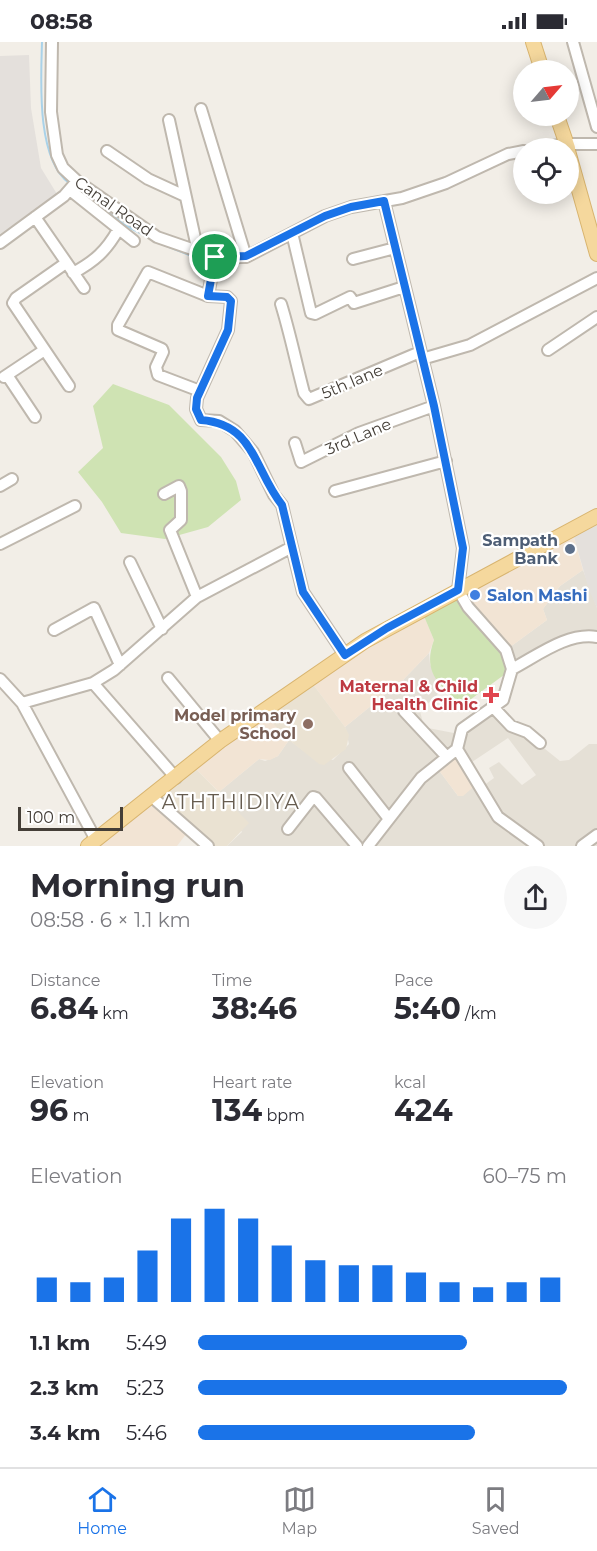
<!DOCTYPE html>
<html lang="en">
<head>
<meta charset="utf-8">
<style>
  :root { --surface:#fff; --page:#f7f7f7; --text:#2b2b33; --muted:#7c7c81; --line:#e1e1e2; --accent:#1a73e8 }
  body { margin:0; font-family:Montserrat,sans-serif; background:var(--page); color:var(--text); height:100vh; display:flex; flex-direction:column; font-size:22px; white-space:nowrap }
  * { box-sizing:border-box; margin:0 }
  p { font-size:20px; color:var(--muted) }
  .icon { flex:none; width:33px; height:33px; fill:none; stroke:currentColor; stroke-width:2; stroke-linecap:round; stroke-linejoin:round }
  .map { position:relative; height:804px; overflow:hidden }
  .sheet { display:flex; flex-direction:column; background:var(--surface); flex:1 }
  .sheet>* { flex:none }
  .needle { width:39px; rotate:62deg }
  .tools { position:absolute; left:513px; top:18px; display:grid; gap:12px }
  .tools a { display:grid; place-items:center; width:66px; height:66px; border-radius:50%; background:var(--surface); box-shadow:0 3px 15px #0003; font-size:30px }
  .scale { position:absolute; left:18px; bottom:15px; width:105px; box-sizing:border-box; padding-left:6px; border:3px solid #443e37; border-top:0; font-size:16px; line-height:21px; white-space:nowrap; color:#443e37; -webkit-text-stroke:4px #fff; paint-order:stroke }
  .pin { position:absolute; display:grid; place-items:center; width:51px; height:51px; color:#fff; margin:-26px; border:3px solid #fff; border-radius:50%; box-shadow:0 2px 6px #0007 }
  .round { display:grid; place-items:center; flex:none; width:63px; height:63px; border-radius:32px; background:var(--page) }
  .headline { display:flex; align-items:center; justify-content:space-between; height:102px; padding:0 30px }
  h1 { font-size:33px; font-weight:700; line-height:45px }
  .stats { display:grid; grid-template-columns:repeat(3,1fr); gap:9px; height:102px; padding:6px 30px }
  .stats div { display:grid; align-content:center }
  .stats b { font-size:30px; font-weight:700 }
  .stats small { font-size:16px; font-weight:400 }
  .stats p { font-size:16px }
  .chart { height:168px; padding:12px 30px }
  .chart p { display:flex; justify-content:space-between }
  .chart svg { width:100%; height:108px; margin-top:6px; stroke:var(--accent); stroke-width:6 }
  ul { padding:0 30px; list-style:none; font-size:20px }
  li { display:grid; grid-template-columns:96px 72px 1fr; align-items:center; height:45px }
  li i { height:15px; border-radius:8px; background:var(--accent) }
  .status { display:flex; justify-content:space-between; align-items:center; height:42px; padding:0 30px; background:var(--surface); direction:ltr }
  .status svg { height:16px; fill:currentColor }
  .tabs { display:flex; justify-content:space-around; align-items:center; height:84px; border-top:2px solid var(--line); background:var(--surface); font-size:16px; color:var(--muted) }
  .tabs a { display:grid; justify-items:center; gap:3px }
  .tabs .on { color:var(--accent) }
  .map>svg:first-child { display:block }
  .residential { fill:#e5e0d6; fill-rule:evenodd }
  .commercial { fill:#f2e4d4 }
  .industrial { fill:#e4e0dc }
  .education { fill:#eae2d2 }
  .green { fill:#cfe3b3 }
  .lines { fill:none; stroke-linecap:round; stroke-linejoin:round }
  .stream { stroke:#a9d2e9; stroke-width:2 }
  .minor-casing { stroke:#bfb8ae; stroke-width:14 }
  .major-casing { stroke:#d8b46f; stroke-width:16 }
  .minor { stroke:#fff; stroke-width:10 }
  .major { stroke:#f5d89d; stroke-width:14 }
  .route-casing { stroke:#fff; stroke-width:12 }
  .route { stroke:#1a73e8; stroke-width:8 }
  .service-dot { fill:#5c6f8a; stroke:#fff; stroke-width:2 }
  .shop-dot { fill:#3f7fe0; stroke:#fff; stroke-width:2 }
  .health-dot { fill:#e0444e; stroke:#fff; stroke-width:2 }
  .education-dot { fill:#8d6e63; stroke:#fff; stroke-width:2 }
  .labels { text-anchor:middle; stroke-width:4.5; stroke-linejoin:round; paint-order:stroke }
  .street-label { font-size:16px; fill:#443e37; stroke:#fff }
  .service-label { font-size:16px; font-weight:bold; fill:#4e5e75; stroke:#fff; text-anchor:end }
  .shop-label { font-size:16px; font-weight:bold; fill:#366cbe; stroke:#fff; text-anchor:start }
  .health-label { font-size:16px; font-weight:bold; fill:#be3a42; stroke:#fff; text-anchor:end }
  .education-label { font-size:16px; font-weight:bold; fill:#785e54; stroke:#fff; text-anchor:end }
  .quarter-label { font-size:20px; letter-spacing:1.5px; fill:#665c4f; stroke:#fff }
</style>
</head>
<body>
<div class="status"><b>08:58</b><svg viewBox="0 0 49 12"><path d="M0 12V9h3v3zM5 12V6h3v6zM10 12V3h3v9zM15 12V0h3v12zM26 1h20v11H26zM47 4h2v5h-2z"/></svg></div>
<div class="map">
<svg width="597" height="804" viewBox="0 0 597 804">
  <rect width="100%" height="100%" fill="#f2eee7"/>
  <path class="residential" d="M583 528 597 566V595L588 594 512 627 506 608 547 578 543 567 560 544Z
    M429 611 430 622 442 648 420 669 423 681 428 686 459 692 494 666 560 719 569 718 589 702H597V804H227L242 790 219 750 259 717 265 719 278 714 289 698 300 706 333 718 349 702 345 685 403 638ZM508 696 536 733 522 743 499 720 489 726 494 736 480 746 477 742 458 754 435 723 466 724Z"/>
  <path class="commercial" d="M572 488 583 528 560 544 543 567 547 578 506 608 458 548Z
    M421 567 434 598 429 611 403 638 345 685 309 637Z
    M263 669 289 698 278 714 270 718 259 717 219 750 192 723Z
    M457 707 477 742 463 754H458L435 723Z
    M151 754 190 787 177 804H88Z"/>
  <path class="industrial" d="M29 13 31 66 41 126 57 152 0 192V14Z
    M597 474V566L589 548 572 488Z"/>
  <path class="education" d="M309 637 345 685 349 693 346 707 324 723 319 722 283 693 263 669Z
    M192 723 249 781 227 804H208L152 754Z"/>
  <path class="green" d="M113 342 169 363 221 415 236 439 241 458 208 485 165 497 121 491 102 460 78 430 103 406 93 364Z
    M458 548 488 587 512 627 463 663C439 644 422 630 434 598L421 567Z"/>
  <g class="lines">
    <path class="stream" d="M42 0C41 37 36 117 69 141
      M81 150 125 183 151 197
      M159 201 209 221
      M217 223 229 224 247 219"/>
    <g class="minor-casing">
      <path id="minor" d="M52 0 51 70 57 113 63 126 77 139 157 195 215 215H246L325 174 351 165 402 156 446 141 508 112 524 109
        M573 0 597 85
        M201 67 246 215
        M169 78 198 210
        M539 106 567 102H597
        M107 109 148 137 185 154
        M70 148 134 199
        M384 159 434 364 463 506 458 548 468 565 506 608 512 627 503 658 462 687 457 707 498 775 538 804
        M35 175 84 246
        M292 191 311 271 315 272 350 255 354 261 404 245
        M0 201 64 154 77 139
        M353 217 395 206
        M66 221 16 256 13 261 69 344
        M73 231C95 219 106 209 118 188
        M208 254 215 215
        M281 262C290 291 296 321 304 351L309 357 420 310
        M548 308 597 275
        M422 317 470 303 597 236
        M7 333 35 375
        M4 335 43 309
        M200 349 158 333 156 325 163 310 162 307 118 288V283L148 230 208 254 227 255 231 259 228 288 197 356 196 367 201 378 219 379 235 389 253 410 274 453 282 463 292 505
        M295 401 301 420 359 391 434 364
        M0 444 12 437
        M335 449 446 419
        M164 452 179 444 181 449V478L170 488 197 555
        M0 502 75 464
        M130 520 162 587
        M54 588 94 566 120 623
        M512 627C537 614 567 590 597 595
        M168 636 220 699
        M0 637 22 661 96 798
        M93 641 176 736
        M22 661 93 641 114 628 197 555 292 505 303 550 345 613
        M494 666 511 684 527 690 540 701
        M404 669 446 714
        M349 726 389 777
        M151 754 208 804
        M288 787 313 755 316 756 357 804
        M368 804 421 736 457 707
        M582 804 597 793"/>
    </g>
    <g class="major-casing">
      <path id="major" d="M533 0 542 28
        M557 74 568 106
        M568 109 597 212
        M88 804 220 699 365 599 597 474"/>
    </g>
    <use href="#minor" class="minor"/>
    <use href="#major" class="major"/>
  </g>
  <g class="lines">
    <g class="route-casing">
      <path id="route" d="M384 159 434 364 463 506 458 548 387 586 345 613 303 550 282 463C254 428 255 382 201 378L196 367 197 356 228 288 231 259 227 255 208 254 215 215 246 214 325 174 351 165Z"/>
    </g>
    <use href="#route" class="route"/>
  </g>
  <circle class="service-dot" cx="570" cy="507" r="6"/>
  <circle class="shop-dot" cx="475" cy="553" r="6"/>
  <path class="health-dot" d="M488 644h6v6h6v6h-6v6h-6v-6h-6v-6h6z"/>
  <circle class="education-dot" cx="308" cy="682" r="6"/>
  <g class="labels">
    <g class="street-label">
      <text transform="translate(114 164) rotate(35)" y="6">Canal Road</text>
      <text transform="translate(352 339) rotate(-23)" y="6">5th lane</text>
      <text transform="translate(358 394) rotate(-23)" y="6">3rd Lane</text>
    </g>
    <g class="service-label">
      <text x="558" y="504">Sampath<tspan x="558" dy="18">Bank</tspan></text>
    </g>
    <g class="shop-label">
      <text x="487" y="559">Salon Mashi</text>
    </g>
    <g class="health-label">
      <text x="478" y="650">Maternal &amp; Child<tspan x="478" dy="18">Health Clinic</tspan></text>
    </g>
    <g class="education-label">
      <text x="296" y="679">Model primary<tspan x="296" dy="18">School</tspan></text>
    </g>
    <g class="quarter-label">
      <text x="231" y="767">ATHTHIDIYA</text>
    </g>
  </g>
</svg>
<div class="tools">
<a><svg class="needle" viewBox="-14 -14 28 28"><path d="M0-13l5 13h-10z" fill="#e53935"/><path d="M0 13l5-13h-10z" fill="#7c7c81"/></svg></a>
<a><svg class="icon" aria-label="locate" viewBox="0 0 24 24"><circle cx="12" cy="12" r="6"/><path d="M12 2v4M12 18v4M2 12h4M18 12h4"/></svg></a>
</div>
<div class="scale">100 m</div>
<div class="pin" style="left:215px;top:215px;background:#1e9e55"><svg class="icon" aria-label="arrive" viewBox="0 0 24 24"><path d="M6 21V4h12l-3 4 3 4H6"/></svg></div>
</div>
<section class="sheet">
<div class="headline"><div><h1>Morning run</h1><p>08:58 · 6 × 1.1 km</p></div><a class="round"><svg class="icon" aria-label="share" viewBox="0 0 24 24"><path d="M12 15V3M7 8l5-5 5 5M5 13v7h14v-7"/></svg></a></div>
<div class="stats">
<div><p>Distance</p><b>6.84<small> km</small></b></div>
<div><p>Time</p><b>38:46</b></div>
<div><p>Pace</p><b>5:40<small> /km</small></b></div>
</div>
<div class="stats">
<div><p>Elevation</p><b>96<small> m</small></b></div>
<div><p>Heart rate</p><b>134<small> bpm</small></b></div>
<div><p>kcal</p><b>424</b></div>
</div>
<div class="chart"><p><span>Elevation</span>60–75 m</p>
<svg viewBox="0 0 160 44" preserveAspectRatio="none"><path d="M5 44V34M15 44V36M25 44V34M35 44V23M45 44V10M55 44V6M65 44V10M75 44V21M85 44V27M95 44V29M105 44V29M115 44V32M125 44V36M135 44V38M145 44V36M155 44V34"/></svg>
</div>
<ul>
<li><b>1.1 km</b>5:49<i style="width:73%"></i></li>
<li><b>2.3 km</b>5:23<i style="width:100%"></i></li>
<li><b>3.4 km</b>5:46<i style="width:75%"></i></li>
</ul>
</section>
<nav class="tabs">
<a class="on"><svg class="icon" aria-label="home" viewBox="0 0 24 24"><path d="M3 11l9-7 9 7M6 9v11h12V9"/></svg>Home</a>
<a><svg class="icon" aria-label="map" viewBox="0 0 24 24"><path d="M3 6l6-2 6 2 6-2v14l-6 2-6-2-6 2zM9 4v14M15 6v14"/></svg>Map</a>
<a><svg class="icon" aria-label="saved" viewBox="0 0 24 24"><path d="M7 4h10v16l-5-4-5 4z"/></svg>Saved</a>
</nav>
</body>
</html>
